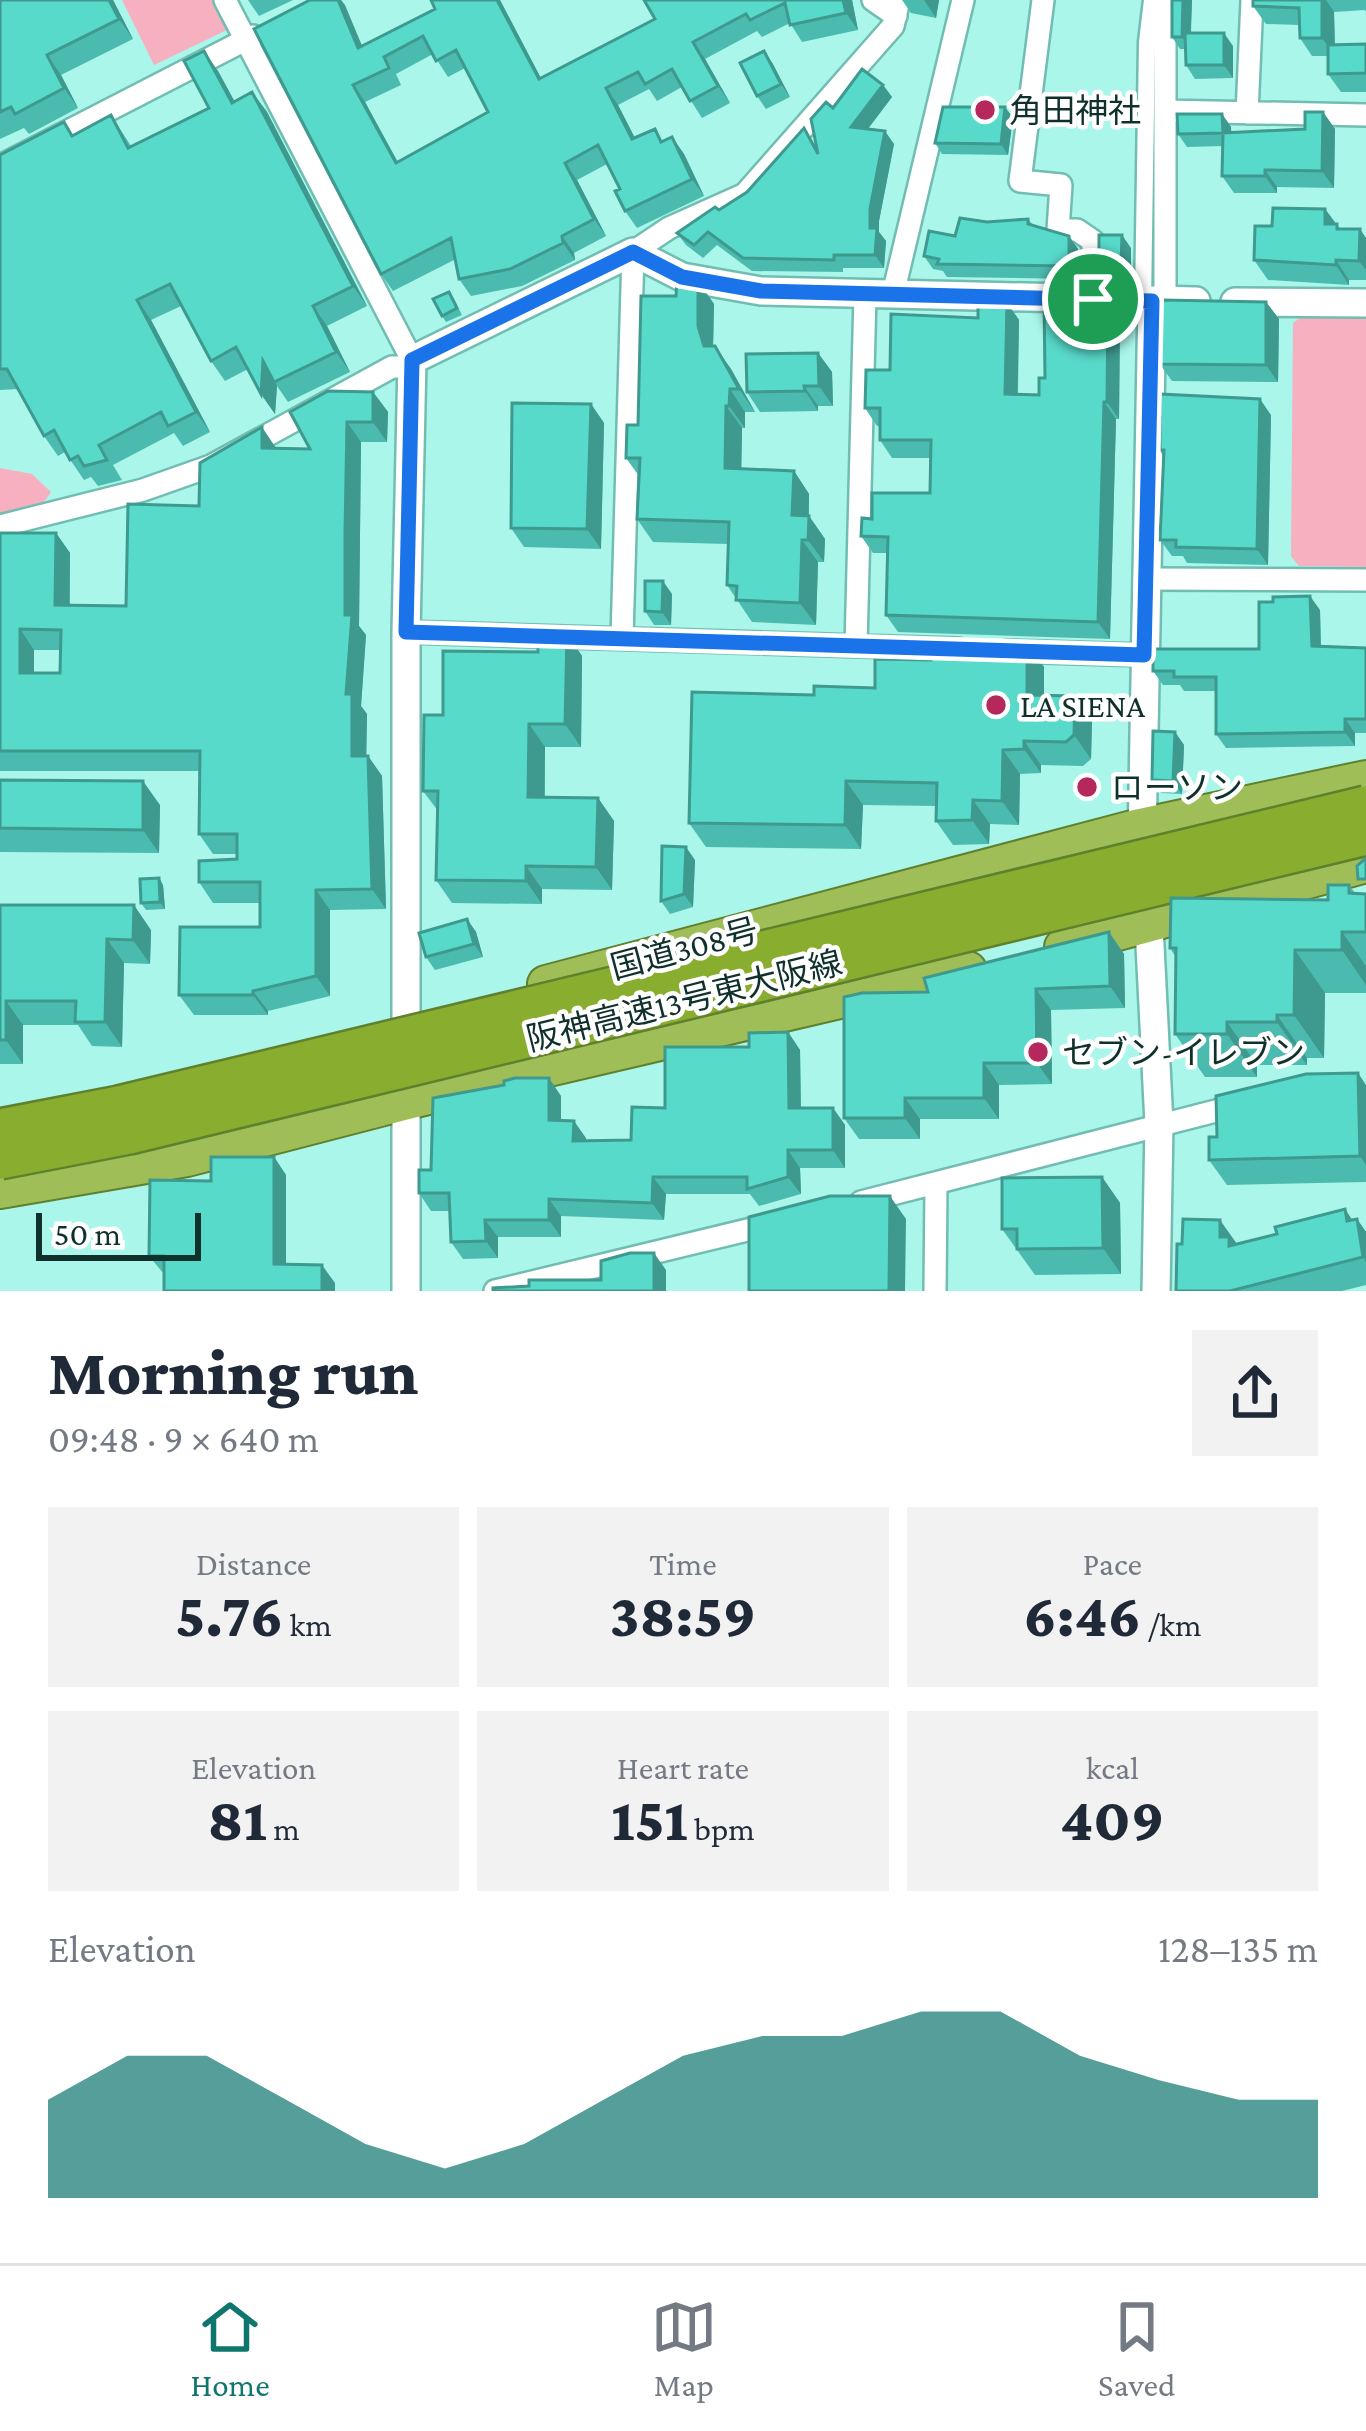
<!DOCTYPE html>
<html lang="en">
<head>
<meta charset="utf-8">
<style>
  :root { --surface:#fff; --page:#f2f2f3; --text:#1f2937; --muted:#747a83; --line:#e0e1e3; --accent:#0f766e }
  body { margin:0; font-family:"Crimson Pro","Noto Sans JP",serif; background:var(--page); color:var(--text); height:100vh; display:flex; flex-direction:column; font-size:45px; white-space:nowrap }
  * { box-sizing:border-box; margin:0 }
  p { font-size:39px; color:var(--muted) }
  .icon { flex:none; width:66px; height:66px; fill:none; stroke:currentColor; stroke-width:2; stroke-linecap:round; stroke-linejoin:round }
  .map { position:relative; height:1291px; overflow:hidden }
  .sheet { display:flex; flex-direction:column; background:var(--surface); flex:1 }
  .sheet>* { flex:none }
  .scale { position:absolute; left:36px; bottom:30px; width:165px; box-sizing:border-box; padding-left:12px; border:6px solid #10302c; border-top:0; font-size:33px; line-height:42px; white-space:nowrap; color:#10302c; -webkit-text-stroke:9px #fff; paint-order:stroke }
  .pin { position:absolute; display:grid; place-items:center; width:102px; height:102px; color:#fff; margin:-51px; border:6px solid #fff; border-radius:50%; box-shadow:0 3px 12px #0007 }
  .round { display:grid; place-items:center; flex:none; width:126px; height:126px; border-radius:0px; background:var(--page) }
  .overview { display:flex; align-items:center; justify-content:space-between; height:204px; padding:0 48px }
  h1 { font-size:66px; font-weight:800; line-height:90px }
  .figures { display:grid; grid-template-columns:repeat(3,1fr); gap:18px; height:204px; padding:12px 48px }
  .figures div { display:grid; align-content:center; border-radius:0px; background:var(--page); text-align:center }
  .figures b { font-size:60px; font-weight:800 }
  .figures small { font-size:33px; font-weight:400 }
  .figures p { font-size:33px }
  .chart { height:336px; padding:24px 48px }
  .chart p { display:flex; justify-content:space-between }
  .chart svg { width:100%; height:216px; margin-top:12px; fill:var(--accent); opacity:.7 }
  .tab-bar { display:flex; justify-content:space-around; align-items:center; height:168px; border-top:3px solid var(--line); background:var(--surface); font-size:33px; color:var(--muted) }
  .tab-bar a { display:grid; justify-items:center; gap:6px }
  .tab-bar .active { color:var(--accent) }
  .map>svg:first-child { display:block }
  .green { fill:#f7b0c0 }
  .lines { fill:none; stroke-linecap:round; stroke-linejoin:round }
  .pedestrian-casing { stroke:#71bdb2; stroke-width:21 }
  .minor-casing { stroke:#71bdb2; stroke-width:26 }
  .tertiary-casing { stroke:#71bdb2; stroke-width:32 }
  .trunk-casing { stroke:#5f812e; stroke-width:40 }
  .pedestrian { stroke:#fff; stroke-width:16 }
  .minor { stroke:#fff; stroke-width:21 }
  .tertiary { stroke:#fff; stroke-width:27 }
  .trunk { stroke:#a0be58; stroke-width:36 }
  .rail-casing { stroke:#3b6761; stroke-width:10 }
  .rail { stroke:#fff; stroke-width:6; stroke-dasharray:18; stroke-linecap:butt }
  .motorway-bridge-casing { stroke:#5f812e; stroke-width:44; stroke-linecap:butt }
  .motorway-bridge { stroke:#89ad2f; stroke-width:39 }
  .wall { fill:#4cbbaf; fill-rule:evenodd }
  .shaded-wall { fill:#3e998e }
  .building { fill:#58dacb; stroke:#3e998e; stroke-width:3; fill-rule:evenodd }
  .route-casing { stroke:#fff; stroke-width:24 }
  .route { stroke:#1a73e8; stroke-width:15 }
  .poi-dot { fill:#b6285c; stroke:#fff; stroke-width:4.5 }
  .labels { text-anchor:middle; stroke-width:9; stroke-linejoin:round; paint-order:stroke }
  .poi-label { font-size:33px; fill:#10302c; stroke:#fff; text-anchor:start }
  .street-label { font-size:33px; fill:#10302c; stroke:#fff }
</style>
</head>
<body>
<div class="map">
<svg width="1366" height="1291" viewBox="0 0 1366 1291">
  <rect width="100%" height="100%" fill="#aaf6eb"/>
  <path class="green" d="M122 0H219L229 20 227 30 154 65Z
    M1304 315 1366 316V567L1299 566 1291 556 1293 323Z
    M0 468 32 474 51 492 40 508 0 517Z"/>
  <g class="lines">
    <g class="pedestrian-casing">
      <path id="pedestrian" d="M1143 301 1147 42 1152 0"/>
    </g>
    <g class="minor-casing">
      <path id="minor" d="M225 0 412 360
        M873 0 896 16
        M1043 0 1020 181 1061 185 1058 230H1077L1093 241V299
        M1165 7V111
        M1247 113 1252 0
        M0 166 253 36
        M893 294 963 0
        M1165 301V111L1366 115
        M0 526 143 490 211 466 392 367H410
        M1146 579 1366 580
        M406 632 958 649
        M622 638 633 252 669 228 745 194 893 26 899 0
        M856 646 865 295
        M1007 651 1144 655
        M861 1202 1243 1104
        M495 1291 772 1224
        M935 1291 936 1184"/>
    </g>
    <g class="tertiary-casing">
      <path id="tertiary" d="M1235 302 1366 303
        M1142 843 1152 301
        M1148 906 1159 1124 1156 1291
        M406 1291V632L412 360 633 252 682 277 761 291 1196 301"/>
    </g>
    <g class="trunk-casing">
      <path id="trunk" d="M1063 947 1366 864
        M546 984 1140 827 1366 779
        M0 1190 187 1158 407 1101 968 970"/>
    </g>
    <use href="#pedestrian" class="pedestrian"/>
    <use href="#minor" class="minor"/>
    <use href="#tertiary" class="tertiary"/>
    <use href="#trunk" class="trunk"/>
    <g class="rail-casing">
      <path id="rail" d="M0 1132 94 1112
        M0 1151 1366 823"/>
    </g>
    <use href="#rail" class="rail"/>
    <g class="motorway-bridge-casing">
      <path id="motorway-bridge" d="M0 1129 119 1106 1366 806
        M0 1159 129 1134 1366 835"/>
    </g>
    <use href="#motorway-bridge" class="motorway-bridge"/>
  </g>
  <path class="wall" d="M0 0H113L133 39 61 75 78 108 29 134 24 128 0 139Z
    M248 0H293L259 16Z
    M310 0H341L362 46 435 9 431 0H500L541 78 655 19 644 0H852L858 30 802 42 790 23 762 37 757 31 705 59 730 103 702 118 682 87 657 101 649 89 618 105 635 138 664 141 672 137 684 154 704 196 637 228 625 211 620 189 607 164 577 180 606 236 574 253 575 260 522 286 471 296 459 279 456 259 393 291 381 274ZM433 54 448 77 465 68 488 112 398 162 365 102 401 85 396 74Z
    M902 0H939L936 18 911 13Z
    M1172 0H1192L1191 33 1233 46V78L1195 79 1186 65V49H1180L1172 37Z
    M1253 0H1366V12L1365 10 1334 12 1335 45 1366 44V92H1341L1328 74V56H1312L1300 38 1299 25 1266 24 1253 6Z
    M764 51 790 97 766 109 757 96Z
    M218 71 235 102 252 92 267 112 367 306 327 326 350 372 288 402 277 386 275 414 261 394 248 369 225 381 211 361 181 306 151 320 210 432 183 446 174 433 113 465 122 480 98 486 91 477 84 480 65 452 58 456 44 436 19 389 0 390V155L64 122 73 135 111 115 131 146 209 108Z
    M883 85 892 97 868 129 894 144 879 221V232L886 241 884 268H843V272L752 271 717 245 703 258 686 245 677 233 719 210 747 192 804 128 817 148 833 108Z
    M1005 107 1013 118 1008 155 942 154 935 143Z
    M1323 112 1335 129 1334 188 1277 187V193H1234L1222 176 1223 146 1187 147 1178 134 1222 114 1231 127V133L1305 129Z
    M1325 209 1340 229 1366 238V280H1349V285L1268 280 1254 260 1272 226Z
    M1028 219 1033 225 1069 236 1078 249V279L947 277 943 271 933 269 924 256 955 236 987 222Z
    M1131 248V280H1108L1099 267Z
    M698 281 714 304 713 346 731 369 755 412H745V428H742L741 469 794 471 809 494V516L825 539 824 562H818L816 625 752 622 727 585 728 544 653 542 637 519 639 476 626 458 638 425 676 296Z
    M454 299 462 315 446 322 442 316Z
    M1108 301 1120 318 1119 419H1116L1110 639 898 632 886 615 887 553H873L861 536 872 519 930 493V458H892L880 440V426H877L865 408 890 370 1007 303 1019 320 1018 394 1039 395 1045 378Z
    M1266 302 1279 319 1278 382 1172 381 1156 359Z
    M818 353 832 372 833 406H818V411L760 412 747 392Z
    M373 392 388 412 387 442H361L359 626 366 635 361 706 367 714 366 756H368L382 776 386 909 330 910V996L268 1011V1015H194L179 995 260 927V903H213L199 882 237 859V854H213L199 834 200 771H0V533H56L70 553V605L126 606 199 506 276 449H310ZM34 650H60V673H34Z
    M591 404 604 423 601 549 524 547 511 528Z
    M1271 415 1268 565 1187 563 1183 556H1172L1160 540 1163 456 1160 450Z
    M672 594 671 625H654L645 611Z
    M1320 610 1321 646 1366 648V733H1355V746L1226 748 1216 734V691H1184L1180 685H1163L1153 671 1259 649Z
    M567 634 582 656 581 747H545V797L598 798 614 821 612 890 542 889V904L452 903 436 880 438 811 423 791 443 715Z
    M1027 643 1044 667V695L1075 696 1092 720 1091 759 1083 766 1041 765V773L1020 774 1019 825 990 824 989 844 953 845 936 821V806L863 805 861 849 706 847 689 823 814 695 875 688 931 660Z
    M1175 732 1184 745 1182 794 1161 793 1152 780Z
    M0 780 160 805 159 853 0 852Z
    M695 860 693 907 670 914 661 901Z
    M159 878 163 885 165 909 146 910 141 903Z
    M1349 885 1355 893 1366 894V993H1325L1324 1058H1307V1065H1257V1077H1205L1175 1034V956L1170 948 1328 900Z
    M0 905 151 930 150 964 124 963 122 1047 92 1046 78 1025H23V1064H0Z
    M467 919 476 932 483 957 435 970 426 957Z
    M1109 932 1124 954 1125 1008 1051 1010 1052 1084 999 1085V1119H920V1139H859L844 1118 928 992Z
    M788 1032 800 1050 801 1108H833L845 1125V1168H800L801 1194 759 1206 750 1194H666L664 1220 561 1216V1237H498V1258L463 1259 451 1242 450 1211H431L419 1193 431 1170 504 1085 561 1096V1121H574L586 1141 631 1140 665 1108 749 1047Z
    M1366 1085V1182L1227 1185 1209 1160 1217 1137Z
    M274 1157 286 1175V1264L335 1283V1291H164V1274L149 1256 211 1181Z
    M1102 1177 1120 1203 1121 1274 1035 1275 1002 1229Z
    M1345 1209 1352 1220 1357 1219 1366 1232V1285L1342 1291H1176L1237 1244 1277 1234Z"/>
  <path class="shaded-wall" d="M109 0H113L133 39 119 19Z
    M338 0H341L345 5 370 65 358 48Z
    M497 0H500L550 96 539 79Z
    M843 0H852L858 30 846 13Z
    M924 0H939L936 18Z
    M1183 0H1192L1190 49 1182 37Z
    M1322 0H1326L1334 12 1335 56 1322 38Z
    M1224 33 1233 46V78L1224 65Z
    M693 42 705 59 730 103 718 86Z
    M204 51 218 71 246 123 232 103Z
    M764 51 773 64 790 97 781 84Z
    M47 55 61 75 78 108 64 88Z
    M353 85 365 102 407 180 396 163Z
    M883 85 892 97 860 139 851 127Z
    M606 88 618 105 644 156 632 139Z
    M252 92 267 112 367 306 353 286Z
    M1005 107 1013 118 1008 155 1001 144Z
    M1323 112 1335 129 1334 188 1322 171Z
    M1222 114 1231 127 1232 146 1223 133Z
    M885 131 894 144 879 221V232L886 241 884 268 875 255 870 228V209Z
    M672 137 684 154 704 196 692 179Z
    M565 163 577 180 606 236 594 219Z
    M1265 170 1277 187V193L1265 176Z
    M1325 209 1351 244 1325 224Z
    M1360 229 1366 238V270L1359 261Z
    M1122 235 1131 248V280L1121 267Z
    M562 236 574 253 575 260 563 243Z
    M1069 236 1078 249V279L1069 266Z
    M1336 260 1349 280V285L1336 265Z
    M698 281 714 304 713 348 704 346 698 326Z
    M137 300 151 320 210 432 196 412Z
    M1108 301 1120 318 1119 419 1107 402Z
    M1266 302 1279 319 1278 382 1266 365Z
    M1007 303 1019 320 1017 411 1005 394Z
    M313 306 327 326 350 372 336 352Z
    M715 346 731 369 755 412 739 389Z
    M818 353 832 372 833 406 819 386Z
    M263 361 277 386 275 414 261 394Z
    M804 386 818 406V411L805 391Z
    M730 389 745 412V428L729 406Z
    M373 392 388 412 387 442 373 422Z
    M1260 399 1271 415 1268 565 1257 549Z
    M1104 402 1116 419 1110 639 1098 622Z
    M591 404 604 423 601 549 587 529Z
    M726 406 742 428 741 491 725 468Z
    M347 422 361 442 359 626 366 635 361 706 367 714 366 776 352 756 346 694 345 533Z
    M262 427 276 448H262Z
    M794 471 809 494 808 538 792 515Z
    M809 516 825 539 824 562 808 540Z
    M56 533 70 553 69 625 55 605Z
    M802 540 818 562 816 625 800 603Z
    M663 581 672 594 671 625 662 612Z
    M1310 596 1320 610 1321 660 1312 646Z
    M20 629 34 650V693L20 673Z
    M567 634 582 656 581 747 565 724Z
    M1027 643 1044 667V719L1027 695Z
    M1075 696 1092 720 1091 759 1074 735Z
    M1345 719 1355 733V746L1345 732Z
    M529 724 545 747 544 820 528 797Z
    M1175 732 1184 745 1182 794 1173 781Z
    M1024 741 1041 765V773L1024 749Z
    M1003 750 1020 774 1019 825 1002 801Z
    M368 756 382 776 386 909 372 889Z
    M143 781 160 805 159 853 143 830Z
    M846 781 863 805 861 849 845 825Z
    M598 798 614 821 612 890 596 867Z
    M973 800 990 824 989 844 972 820Z
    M686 847 695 860 693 907 684 894Z
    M526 866 542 889V904L526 881Z
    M159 878 163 885 165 909 160 902Z
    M316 890 330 910V996L316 976Z
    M134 905 151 930 150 964 133 940Z
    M467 919 476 932 483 957 474 944Z
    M1109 932 1124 954 1125 1008 1110 986Z
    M1342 932 1366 966V985L1342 950Z
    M107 939 124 963 122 1047 105 1022Z
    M1295 950 1325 993 1324 1058 1294 1015Z
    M1036 989 1051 1010 1052 1084 1037 1063Z
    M253 991 268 1011V1015L253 995Z
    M6 1001 23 1025V1064L6 1040Z
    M1277 1015 1307 1058V1065L1277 1022Z
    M1227 1022 1257 1065V1077L1227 1034Z
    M788 1032 800 1050 801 1125 789 1108Z
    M984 1063 999 1085V1119L984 1098Z
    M1358 1073 1366 1085V1165L1360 1156Z
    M549 1078 561 1096V1138L549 1120Z
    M905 1098 920 1119V1139L905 1118Z
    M833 1108 845 1125V1168L833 1150Z
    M574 1121 586 1138V1158L573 1141Z
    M788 1150 800 1168 801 1194 788 1177Z
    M274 1157 286 1175V1282L274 1264Z
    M653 1177 666 1194 664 1220 652 1203Z
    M1102 1177 1120 1203 1121 1274 1103 1248Z
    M890 1196 906 1219 905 1291H889Z
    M549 1199 561 1216V1237L549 1220Z
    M1345 1209 1358 1229 1357 1219 1366 1232V1262L1347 1221Z
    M485 1220 498 1237V1258L486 1241Z
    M1220 1220 1237 1244 1246 1261 1220 1237Z
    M654 1253 666 1270V1291H654Z
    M322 1265 335 1283V1291H322Z"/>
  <path class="building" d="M0 0H109L119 19 47 55 64 88 15 114 11 107 0 112Z
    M310 0H338L358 48 435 9 431 0H497L539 79 655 19 644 0H843L846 13 790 25 785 3 750 20 746 14 693 42 718 86 690 101 672 69 645 84 638 72 606 88 632 139 655 129 661 142 672 137 692 179 625 211 615 191 620 189 598 145 565 163 594 219 562 236 563 243 510 269 459 279 451 238 381 274 254 29ZM423 36 436 61 456 50 488 112 396 163 353 85 389 68 384 57Z
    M1172 0H1183L1182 37H1172Z
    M1253 0H1322V38H1300L1299 8 1253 6Z
    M1185 33H1224V65H1186Z
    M1366 44V73L1328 74V45Z
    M204 51 232 103 252 92 353 286 313 306 336 352 274 382 263 361 261 394 236 347 211 361 170 284 137 300 196 412 168 426 161 412 99 445 107 460 84 466 78 456 70 460 54 430 44 436 7 369H0V155L64 122 72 136 111 115 128 148 209 108 184 61Z
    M764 51 781 84 757 96 740 63Z
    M862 69 883 85 851 127 885 131 870 209V228H877L875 255H834V260L743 258 708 232 694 245 677 233 715 207 719 210 747 192 804 128 818 154 811 119 826 102 833 108Z
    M943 107H1005L1001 144 935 143Z
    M1305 112H1323L1322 171 1265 170V176H1222L1223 133 1305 129Z
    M1177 114H1222L1223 133 1178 134Z
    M1273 208 1325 209V224H1337V229H1360L1359 261 1336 260V265L1254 260 1255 226H1272Z
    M960 218 987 222 1028 219V224L1069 236V266L937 264 939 259 924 256 929 231 955 236Z
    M1099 235H1122L1121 267H1099Z
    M677 281H698V326L704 346H715L739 389H730L729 406H726L725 468 794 471 792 515 809 516 808 540H802L800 603 736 600 737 586 727 585 729 522 637 519 640 458H626L627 425H638L641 296H676Z
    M449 292 457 308 442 316 433 299Z
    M1044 299 1108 301 1107 402H1104L1098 622 886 615 888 537 861 536 862 518 872 519V493H930L931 440H880V408H865L866 370H890L891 314 978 318V303H1007L1005 394 1039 395V378H1045Z
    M1162 300 1266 302V365L1160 364 1156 359 1157 303Z
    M818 353 819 386H804L805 391 747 392 746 354Z
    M328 391 373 392V422H347L345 533V615H352L346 694H352V756H368L372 889 316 890V976L253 991V995H179L180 927H260V882H199V861L237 859V834H199L200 751H0V533H56L55 605 126 606 128 504 199 506 200 463 262 427V448L310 449 290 412ZM20 629 61 630 60 673H20Z
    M1160 394 1260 399 1257 549 1176 547V540H1160L1164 450H1160Z
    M512 403 591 404 587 529 511 528Z
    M645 581H663L662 612 645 611Z
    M1310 596 1312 646 1366 648V719H1345V732L1216 734V677H1174V671H1153V649H1259V602H1273V597Z
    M538 633 567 634 565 724H529L528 797 598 798 596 867 526 866V881L436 880 438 791H423L424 715H443V651L538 652Z
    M931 640 1027 643V695L1075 696 1074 735 1066 742 1024 741V749L1003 750 1002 801 973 800 972 820 936 821 937 783 846 781 845 825 689 823 692 692 814 695V686L875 688V659L931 660Z
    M1153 731 1175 732 1173 781 1152 780Z
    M0 780 143 781V830L0 828Z
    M662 846 686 847 684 894 661 901Z
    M1366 858V879H1358L1357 866Z
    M159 878 160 902 141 903 140 879Z
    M1328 885H1349V893L1366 894V932H1342V950H1295L1294 1015H1277V1022H1227V1034H1175L1176 948H1170L1171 898 1328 900Z
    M0 905H134L133 940 107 939 105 1022H75L76 1001H6V1040H0Z
    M467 919 474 944 426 957 419 933Z
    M1109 932 1110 986 1036 989 1037 1063H984V1098H905V1118H844V997L862 993 928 992 924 978Z
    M788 1032 789 1108H833V1150H788V1177L747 1189V1177H653L652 1203 549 1199V1220H485L486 1241 451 1242 449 1193H419V1170H431L433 1098 504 1085V1081L515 1078H549V1120L574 1121 573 1141 631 1140 632 1107 665 1108V1047H749V1033Z
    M1358 1073 1360 1156 1209 1160V1137H1217L1216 1096 1306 1074Z
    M211 1157H274V1264L322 1265V1291H164V1256H149L150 1180 211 1181Z
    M1102 1177 1103 1248 1017 1249V1229H1002V1178Z
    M830 1196H890L889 1291H749V1217Z
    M1345 1209 1347 1221 1357 1219 1363 1257 1230 1291H1176L1177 1244H1182L1183 1219 1220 1220V1237H1229V1246L1277 1234 1275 1227Z
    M630 1253H654V1291H493V1288L529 1286V1280H601V1261Z"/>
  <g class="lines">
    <g class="route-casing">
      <path id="route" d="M633 252 682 277 761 291 1152 301 1144 655 406 632 412 360Z"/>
    </g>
    <use href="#route" class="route"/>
  </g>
  <g class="poi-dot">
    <circle cx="985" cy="110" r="12"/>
    <circle cx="996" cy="705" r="12"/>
    <circle cx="1087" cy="787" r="12"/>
    <circle cx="1038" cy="1052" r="12"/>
  </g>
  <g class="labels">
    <g class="poi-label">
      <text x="1009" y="122">角田神社</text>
      <text x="1020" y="717">LA SIENA</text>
      <text x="1111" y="799">ローソン</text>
      <text x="1062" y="1064">セブン-イレブン</text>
    </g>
    <g class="street-label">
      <text transform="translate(684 948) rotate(-15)" y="12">国道308号</text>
      <text transform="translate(684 1000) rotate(-14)" y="12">阪神高速13号東大阪線</text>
    </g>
  </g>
</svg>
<div class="scale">50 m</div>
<div class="pin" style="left:1093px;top:299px;background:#1e9e55"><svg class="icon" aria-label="arrive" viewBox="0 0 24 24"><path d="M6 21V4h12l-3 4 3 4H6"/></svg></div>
</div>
<section class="sheet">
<div class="overview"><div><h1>Morning run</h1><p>09:48 · 9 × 640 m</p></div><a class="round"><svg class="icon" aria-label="share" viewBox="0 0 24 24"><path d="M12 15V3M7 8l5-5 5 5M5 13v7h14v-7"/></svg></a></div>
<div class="figures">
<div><p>Distance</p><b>5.76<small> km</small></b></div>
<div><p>Time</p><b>38:59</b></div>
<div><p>Pace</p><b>6:46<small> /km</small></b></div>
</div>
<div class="figures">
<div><p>Elevation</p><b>81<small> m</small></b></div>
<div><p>Heart rate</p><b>151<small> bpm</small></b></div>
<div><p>kcal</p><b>409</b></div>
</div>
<div class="chart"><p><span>Elevation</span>128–135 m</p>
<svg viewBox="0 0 160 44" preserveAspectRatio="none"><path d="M0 44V24L10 15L20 15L30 24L40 33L50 38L60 33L70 24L80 15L90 11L100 11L110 6L120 6L130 15L140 20L150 24L160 24V44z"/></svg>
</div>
</section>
<nav class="tab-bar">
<a class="active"><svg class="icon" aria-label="home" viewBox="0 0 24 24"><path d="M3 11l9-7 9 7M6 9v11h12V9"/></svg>Home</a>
<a><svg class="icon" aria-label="map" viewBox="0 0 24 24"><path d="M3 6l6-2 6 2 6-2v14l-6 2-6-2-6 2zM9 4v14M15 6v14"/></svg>Map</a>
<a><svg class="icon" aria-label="saved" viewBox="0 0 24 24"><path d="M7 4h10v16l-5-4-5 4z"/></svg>Saved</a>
</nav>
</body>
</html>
